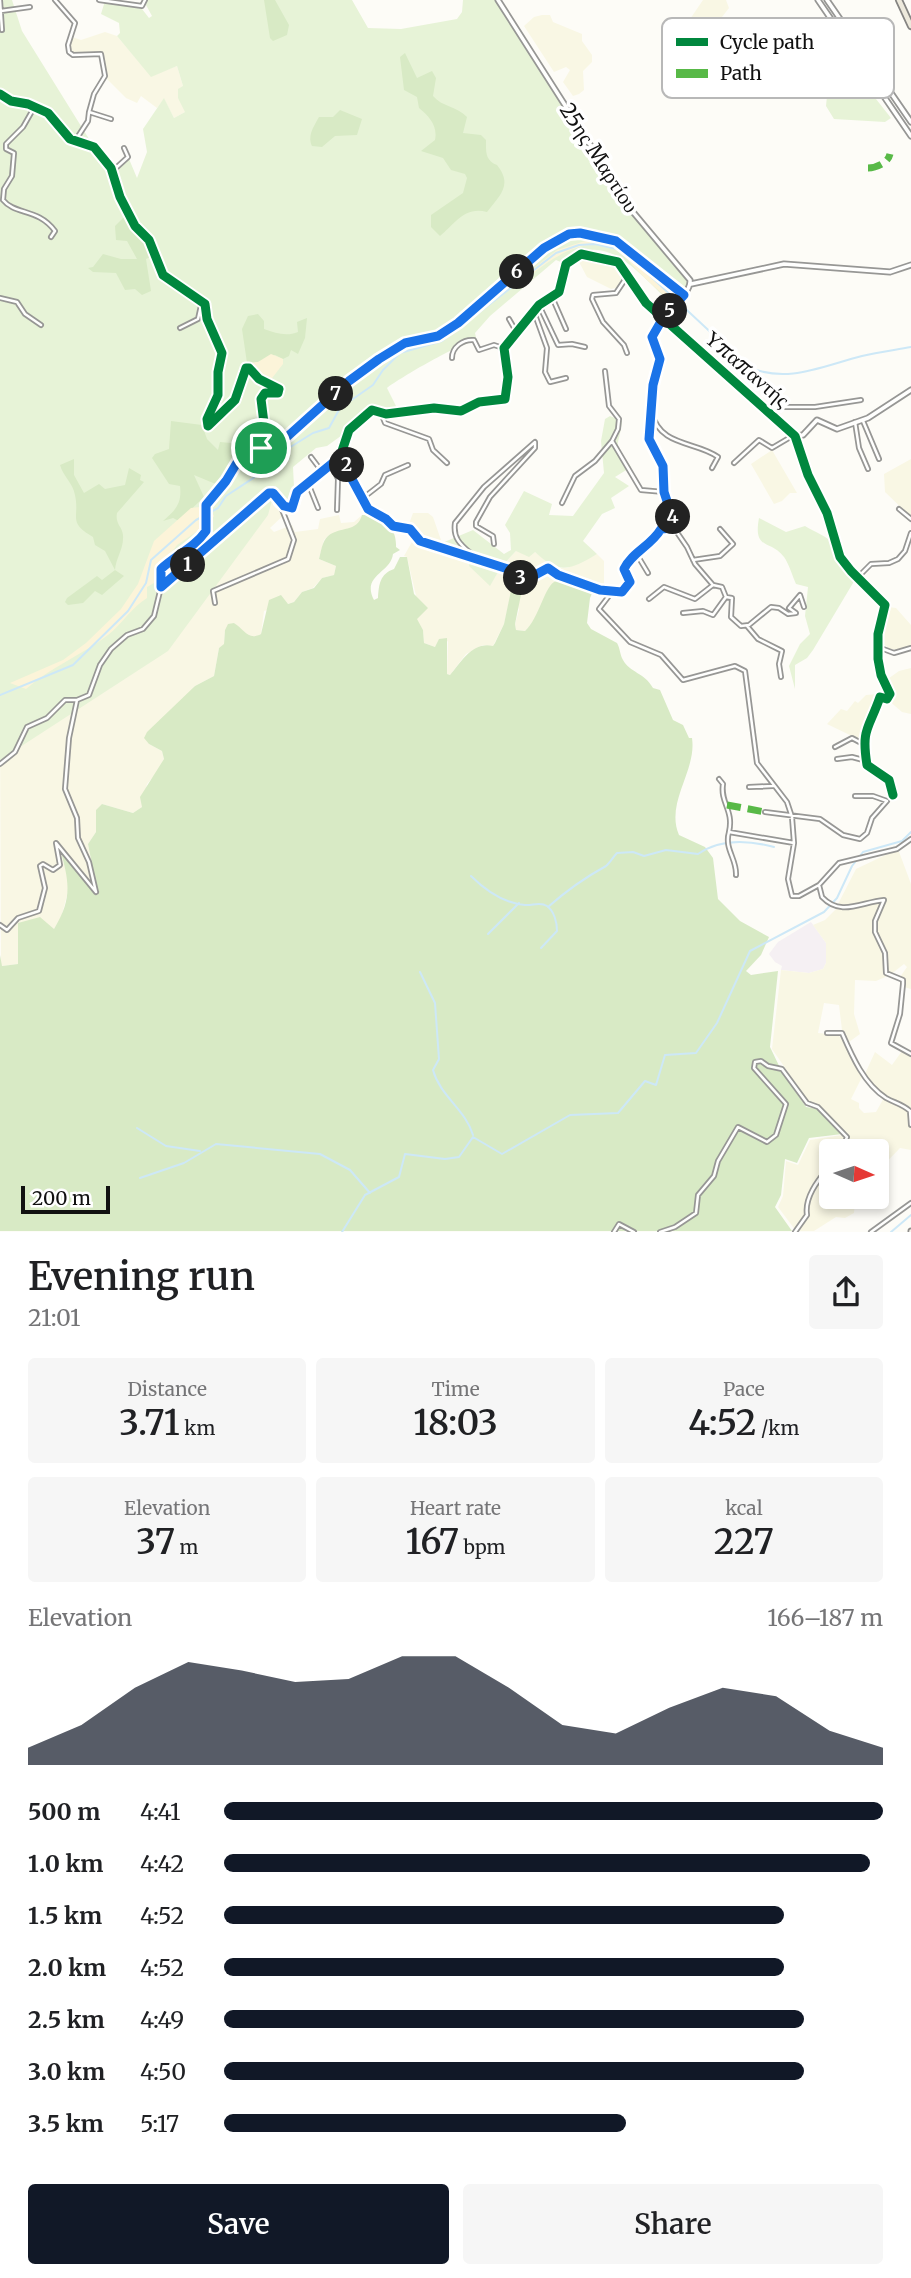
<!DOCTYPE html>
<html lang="en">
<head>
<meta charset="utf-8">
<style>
  :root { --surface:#fff; --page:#f6f6f6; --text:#202124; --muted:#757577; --accent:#111827 }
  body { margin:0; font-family:Merriweather,serif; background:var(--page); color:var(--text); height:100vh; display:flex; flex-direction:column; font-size:26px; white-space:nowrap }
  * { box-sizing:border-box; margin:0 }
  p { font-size:23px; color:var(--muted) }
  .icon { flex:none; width:38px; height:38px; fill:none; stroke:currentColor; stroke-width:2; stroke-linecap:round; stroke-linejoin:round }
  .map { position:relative; height:1232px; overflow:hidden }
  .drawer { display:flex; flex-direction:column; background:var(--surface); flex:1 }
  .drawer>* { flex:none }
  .needle { width:46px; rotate:93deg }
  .tools { position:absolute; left:819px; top:1139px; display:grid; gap:14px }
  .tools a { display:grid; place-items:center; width:70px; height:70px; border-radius:7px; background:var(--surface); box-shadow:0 4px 10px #0003; font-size:35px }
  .scale { position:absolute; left:21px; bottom:18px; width:89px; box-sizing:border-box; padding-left:7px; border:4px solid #111; border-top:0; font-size:19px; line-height:24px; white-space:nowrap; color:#111; -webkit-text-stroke:5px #fff; paint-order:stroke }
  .pin { position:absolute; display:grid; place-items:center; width:60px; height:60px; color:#fff; margin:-30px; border:4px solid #fff; border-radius:50%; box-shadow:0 2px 7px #0007 }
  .km { position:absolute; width:35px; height:35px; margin:-18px; border-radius:50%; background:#222; color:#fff; font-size:19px; line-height:35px; text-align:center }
  .round { display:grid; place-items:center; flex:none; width:74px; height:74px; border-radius:7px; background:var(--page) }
  .overview { display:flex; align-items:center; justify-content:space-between; height:119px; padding:0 28px }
  h1 { font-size:38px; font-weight:600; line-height:52px }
  .figures { display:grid; grid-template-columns:repeat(3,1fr); gap:10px; height:119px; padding:7px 28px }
  .figures div { display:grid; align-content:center; border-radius:7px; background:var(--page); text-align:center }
  .figures b { font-size:35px; font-weight:600 }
  .figures small { font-size:19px; font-weight:400 }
  .figures p { font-size:19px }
  .chart { height:196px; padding:14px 28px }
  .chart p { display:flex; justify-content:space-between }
  .chart svg { width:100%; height:126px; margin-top:7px; fill:var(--accent); opacity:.7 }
  .action { display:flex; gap:14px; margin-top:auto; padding:14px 28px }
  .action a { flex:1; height:80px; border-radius:7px; background:var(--accent); color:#fff; font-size:28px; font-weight:600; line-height:80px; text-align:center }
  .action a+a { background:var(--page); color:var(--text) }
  ul { padding:0 28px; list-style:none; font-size:23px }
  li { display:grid; grid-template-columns:112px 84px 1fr; align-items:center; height:52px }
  li i { height:18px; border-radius:9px; background:var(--accent) }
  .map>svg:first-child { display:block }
  .industrial { fill:#f5f0f3 }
  .farmland { fill:#f9f7e4 }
  .green { fill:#e7f3d7 }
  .forest { fill:#d8eac5 }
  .sand { fill:#fcf4d9 }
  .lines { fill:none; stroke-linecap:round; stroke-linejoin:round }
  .stream { stroke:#cde8f7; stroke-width:2 }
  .minor-casing { stroke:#979795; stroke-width:6 }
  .tertiary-casing { stroke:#979795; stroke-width:7 }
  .secondary-casing { stroke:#8e8d8b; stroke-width:7 }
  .primary-casing { stroke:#858482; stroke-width:8 }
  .minor { stroke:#fffffe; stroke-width:2.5 }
  .tertiary { stroke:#fffffe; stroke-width:3.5 }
  .secondary { stroke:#f6f4eb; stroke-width:3.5 }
  .primary { stroke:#ede9dc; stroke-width:4.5 }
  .quiet { stroke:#58b947; stroke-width:7; stroke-dasharray:14 7; stroke-linecap:butt }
  .cycleway-casing { stroke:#fff; stroke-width:13 }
  .cycleway { stroke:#00873e; stroke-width:9 }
  .route-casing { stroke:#fff; stroke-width:14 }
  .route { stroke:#1a73e8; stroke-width:9 }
  .labels { text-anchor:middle; stroke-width:7; stroke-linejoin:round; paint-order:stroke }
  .street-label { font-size:21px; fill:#111; stroke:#fff }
  .key { fill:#fff; stroke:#b8b8b8; stroke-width:2 }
  .key-label { font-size:19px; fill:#111 }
</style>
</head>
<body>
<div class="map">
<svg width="911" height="1232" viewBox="0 0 911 1232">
  <rect width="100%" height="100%" fill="#fdfcf7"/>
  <path class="industrial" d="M811 922 826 943V963L823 969 809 973 781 970 782 966 775 962 769 954 778 942Z"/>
  <path class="farmland" d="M703 0H726L729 8 722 17 712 46 716 71 707 76 692 62 687 42 688 22Z
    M542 15H550L553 22 582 34V41L592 55V62L583 71 584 90 579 94 573 96 563 82 570 70 566 67 554 72 524 26 534 17Z
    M105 32 117 36 151 76 177 66 183 86 185 112 174 118 164 99 157 108 141 96 137 103 126 98 104 76 99 55 75 57 68 54 66 47 69 36 81 40Z
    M593 258 619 266 625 273 620 287 611 289 587 277 579 262Z
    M772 450 797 493H790L782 501 774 504 751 464Z
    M911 459V517L885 492 884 474Z
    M272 490 287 512 270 528 274 532 292 525 295 532 318 529 320 519 339 515 341 523 354 522 362 515 360 523 355 527 329 535 324 540 319 559 336 566 334 575 322 578 313 588 302 592 294 602 264 611 261 634 255 637 248 636 234 623 225 630 224 645 219 648 214 676 195 686 149 744 162 751 164 759 160 769 147 784 142 807 133 813 102 804 96 832 88 844 98 896 60 851 70 884 61 918 54 929 19 964 1 966 0 727Z
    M413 513H428L433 517 442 543 470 560 490 585 501 567 516 551 535 552 556 568H567L597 554 604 561V592L560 580 534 623 525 631 516 630 515 624 519 610 513 585 504 624 493 646 483 645 466 654 450 675 447 674 448 641 435 647 424 643 423 630 416 619 417 600 407 557 404 556 417 533 409 524Z
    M888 607 896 608 911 625V646L900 650 890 649 879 641Z
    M911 668V714L902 712 888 700 890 693 885 681 899 671Z
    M878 694 862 737 856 738 827 724 841 709 847 711 855 701 858 703 866 695Z
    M898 849 911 884V989L904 987 900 977 907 967 904 964 890 975 876 981 855 980 854 1014 860 1034 849 1042 842 1030 839 1005 824 1003 818 1033 838 1035 848 1045 862 1077 851 1099 859 1103V1108L864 1113 876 1112 885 1096 864 1076 875 1052 892 1065 902 1051 911 1055V1150L900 1148 877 1172V1152H831V1197H855L854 1213 845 1218 836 1217 814 1231H796L778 1207 783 1196 786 1161 798 1165 810 1140 848 1134 819 1105 808 1101 772 1049 781 970 809 973 823 969 826 963V943L813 925 825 920 837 908 851 910 880 901 883 904 875 921 874 932 884 951 883 970 888 974 885 969V950L875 932 876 921 885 904 884 900 851 908 837 906 856 869Z"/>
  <path class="green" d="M0 0H12L22 31 112 176 129 159 137 178 147 152 143 129 164 98 174 118 185 112 178 98V89L183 86 177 66 151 77 117 36 120 33 119 23 101 14 105 1 142 9 149 18 152 16 146 5 147 0H352L368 28 401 29 457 19 462 12 463 0H496L628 208 689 283 682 292 619 236 577 230 555 238 552 246C577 232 595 234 621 246L680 294 671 303C639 275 606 226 563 263L556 260 490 316 475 333 477 342C466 339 400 378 387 388L400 414 384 416 376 412 351 431 349 436 345 433 327 446 316 448 293 467 294 487 300 493 297 508 286 510 274 493 268 515 168 651 0 760Z
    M861 80 891 118 885 122 834 119 826 106 827 96 835 89 843 99H846L850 94 848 90Z
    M610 416 622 421C618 453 612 438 631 467L615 477 629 486 611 498 615 508 602 514 583 541 597 554C570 570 559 575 535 552L529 557 516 551 501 567 490 586 469 566 470 560 442 543 473 530 504 554 511 550 510 533 505 525 524 491 552 504 549 515 573 516 604 473 601 441 605 419Z
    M759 518 786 532 805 526C813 531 828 537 834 544 843 555 845 568 856 578L813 650 807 658 795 665V689L789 666 800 644 810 634 805 616 808 587 796 584C792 575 789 564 784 557 770 539 753 551 759 518Z"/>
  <path class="forest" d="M264 0H275L289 25 287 35 273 41 270 38Z
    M405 53 417 78 432 71 436 78 433 96C442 107 457 106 467 117L463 133 481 135 486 140C486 152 485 160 497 165 513 185 500 195 487 212 464 206 455 224 440 236L431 227V215L463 193 467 178 465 174 451 170 443 158 421 151 435 140C438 126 429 116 419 108L417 97 404 90 400 57Z
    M340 110 362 119 357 135 335 136 322 147 312 146C307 136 314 126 319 117H333Z
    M128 213 147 233 157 254 146 259 151 291 142 295 135 289 125 290 116 273 93 272 88 268 93 267 103 254 121 259H137L127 241 116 240 115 226Z
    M258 314 264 321V329C276 333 286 337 298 332L297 322 307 318 305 338 298 354 291 350 289 356 283 359 275 355 258 362 247 363 242 329 248 316Z
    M171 421 202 425 207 439 218 450 220 442 231 443 239 452 232 468 218 485 194 475 204 497 179 521 173 518 163 521C176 510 182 503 180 486L169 484 152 458 155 454 169 449Z
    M74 459V475L84 493 99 484 105 489 125 485 129 468 141 475 140 480 144 482 117 513C115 524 122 526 123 535 124 549 116 557 115 570L124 576 102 595 95 591 83 603 68 605 65 602 67 598 97 576 102 580 115 570 105 551 95 545 93 537C67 522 80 518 75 495 73 483 63 476 60 465Z
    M362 515C382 515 397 526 396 547L400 550 393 554C391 573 361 575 374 600L378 598C379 584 380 574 394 569L400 557H407L414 594 428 608 417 619 423 630 424 643 435 647 439 639 447 638V674L450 675C461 662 473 641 493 646L495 643 504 624 513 581 523 585 515 624 516 630 525 631C539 619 545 584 556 581 566 578 584 587 594 589L590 598 587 623 591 629 617 643C620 648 620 655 623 660 630 673 644 672 653 688L660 690 673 720 683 725 689 738H692C697 771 665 802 679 835L705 847 713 858 718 899 740 921 769 937 761 955 746 971 751 975 778 971 770 1047 782 1072 806 1107 818 1109 842 1134 809 1138 797 1163 785 1159 781 1195 775 1207 792 1231H0V955L2 966 18 964V923L40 917 54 929C73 898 69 881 60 849L98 895 88 844 96 832V810L102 804 133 813 142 807 140 797 164 759 162 751 149 744 144 738 147 732 195 686 214 676 219 648 224 644 225 630 228 624 234 623C244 629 248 641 261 634L269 600 281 595 288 604 294 602 302 592 314 588 322 578 334 575 336 566 319 559C321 552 322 541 328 536 340 526 357 533 362 515Z"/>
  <path class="sand" d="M588 240C627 246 650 271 678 296L672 303C660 291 647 281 636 269 631 264 626 257 621 253 591 232 554 256 531 275L529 272 557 250Z
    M271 354 283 359V364L269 382 275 385 273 387 253 377 247 369V363L258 362Z
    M208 506 214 516 209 523 177 545 154 576V583L147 587V598C131 608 123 623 108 635 82 655 51 667 26 689L10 683 63 660 86 643 121 609 138 584 154 541 191 508Z"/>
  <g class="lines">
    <path class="stream" d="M0 695 73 665 128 611 146 583 151 560 196 520 218 508 226 496 267 469 284 451 313 433 329 428 340 408 373 385 383 370 400 353 442 341 556 253 579 245 595 244 617 249 632 259 748 367C788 384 822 366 862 356 878 352 895 350 911 347
      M471 876C486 891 503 903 525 905 532 906 540 901 547 906 554 911 557 922 557 931L541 948
      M548 907C566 891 586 877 606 866 610 863 613 857 617 853L633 852 644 856 666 850 698 854C721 838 748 840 774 847
      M488 934 519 903
      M420 972 435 1003 439 1059 433 1070C440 1096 466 1110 473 1135
      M137 1128 166 1146 200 1151
      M140 1178 184 1163 216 1144 320 1154 350 1170 370 1193
      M342 1232 365 1195 399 1177 405 1154 445 1159 459 1157 473 1137 502 1154 570 1115 618 1113 645 1081 656 1085 665 1055 696 1053 717 1023 750 951 824 912 837 898 852 866 863 852 902 841 911 832
      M891 1232 911 1215"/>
    <g class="minor-casing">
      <path id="minor" d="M0 0 2 30
        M55 0 75 23 68 45 69 52 73 55 101 54 105 76 94 94 89 112
        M99 0 142 6 145 0
        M1 11 30 7
        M0 94 11 101 28 104 48 113 70 139 94 147 111 168 120 197 135 226 149 240 163 275 205 304 207 319 222 353 218 372V395L207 419 208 426 235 400 246 368H249L259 379 279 389 278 393H265L261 399 264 423 262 447
        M35 106 23 127 6 144V149L14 153 12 176 4 189 3 200C15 215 38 208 55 231L51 237
        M75 141 88 121 89 112 111 119
        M111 168 117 167 128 157 124 148
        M552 297 566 329
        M0 298 17 302 25 314 41 325
        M534 312 547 348 545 372 550 382 566 378
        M509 319 517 333
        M180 328 198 319 202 301
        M627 353 624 345 603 322 592 299 593 295 616 293 628 275
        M452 358C452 347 463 339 474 340L479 350 494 345 503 348
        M605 371 609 406 619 419 618 429 612 441 641 490 664 492
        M763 407H815L861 400
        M381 413 385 423 429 439 433 450 447 463
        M652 413C660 447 696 441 718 457L712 468
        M863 421 879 459
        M855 422 859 448 868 469
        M795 436 808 475 827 513 840 557 851 571 886 606C884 628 874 643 879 668 881 677 888 684 890 694L887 699 880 697C869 729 861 728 867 765L889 780 893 795
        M311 457 320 469 326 468
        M340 457 368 509 386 518 393 526 410 529 420 541 511 570 524 581 548 568 558 575 602 591 621 592 630 582 624 570C632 552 650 547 661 529L674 528 687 547 695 564 713 585 695 599 664 587 649 599
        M734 463 759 440 772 448 794 435
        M332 466 338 479 337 510
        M308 483 318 508
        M363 498 381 484 385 475 408 465
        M562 503 575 476 595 461 612 441
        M282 504 287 508 293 507 297 492 340 457 349 430 372 410 386 414 434 408 461 411 479 402 505 399 508 377 504 348 539 305 558 345 572 344 585 347
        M899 509 911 519
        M636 553 648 573
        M693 560 720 556 733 544 720 529
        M479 561C467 548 452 543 455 523L484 487 535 442V448L490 497 476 522V526L493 536 494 544
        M858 577 871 564 889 563 898 559 905 551 911 533
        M713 585 722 587 726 597 732 598 731 617 741 626 749 625 771 607 779 608 788 614 796 613 789 608 800 595 804 607
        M161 587V569C176 555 194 548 206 531V505L226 481 241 455 288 436 349 381 379 359 405 343 438 336 458 323 544 248 569 234 580 233 616 241 684 295
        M612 592 599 609 630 642 661 655 683 680 735 666 745 671 757 763 787 802 792 817 794 843 788 879 792 896H799L819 885 839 863 897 849 911 839
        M683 613 703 611 713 615 726 597
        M747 626 758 639 782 651 779 664 781 677
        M878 647 894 653 911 648
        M77 700 69 738 65 789 77 818 78 838 89 862 96 892
        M835 747 852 738 865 745
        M837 759 852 757 867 761
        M0 764 15 752 27 727 47 718 65 700H77L89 695 100 665 111 649 127 635 143 629 154 616 161 587 200 555 241 515 272 492 279 502 294 540 288 559 213 591 215 603
        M719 779 723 784C720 803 734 810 729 832
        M749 787 773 786
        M765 812 820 819 843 835 860 839 867 833 872 818 887 801 873 796H855
        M736 875C737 859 724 849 729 832L794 843
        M819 885 822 897C841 917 861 902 884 900L875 921V932L885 953 886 973 903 980V984L900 1014 891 1043 911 1054
        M0 925 7 930 18 918 39 911 45 888 40 866 43 864 53 870 60 865 56 843 96 892
        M827 1033H842C852 1056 864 1084 886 1098 895 1103 902 1104 910 1111L911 1125
        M614 1232 619 1224 634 1232
        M660 1232 675 1227 696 1213 698 1195 714 1176 718 1161 738 1127 767 1142 776 1135 786 1104 754 1068 755 1062 761 1061 768 1066 782 1069 807 1103 818 1107 847 1137 841 1152
        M795 1232 807 1215C804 1196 820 1178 831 1164
        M871 1232 911 1203"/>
    </g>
    <g class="tertiary-casing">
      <path id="tertiary" d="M498 0 633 212 690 280C692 294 659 321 652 337L660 359 653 385 649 439 663 466 664 492 675 521 674 528
        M818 0 911 136
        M827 0 911 122
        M691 284 784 264 890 272 911 265
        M539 305 559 292 564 267 577 254 618 262 646 303 795 436 803 435 817 420 837 429 868 418 911 390"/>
    </g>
    <g class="secondary-casing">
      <path id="secondary" d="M911 1232V1231"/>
    </g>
    <g class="primary-casing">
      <path id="primary" d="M899 0 911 26"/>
    </g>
    <use href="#minor" class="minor"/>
    <use href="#tertiary" class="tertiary"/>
    <use href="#secondary" class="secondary"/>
    <use href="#primary" class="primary"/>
    <path class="quiet" d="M868 168C876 168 888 163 890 154
      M727 805 765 812"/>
    <g class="cycleway-casing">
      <path id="cycleway" d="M0 94 11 101 28 104 48 113 70 139 94 147 111 168 120 197 135 226 149 240 163 275 205 304 207 319 222 353 218 372V395L207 419 208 426 235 400 246 368H249L259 379 279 389 278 393H265L261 399 264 423 261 448
        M279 502 287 508 293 507 297 492 340 457 349 430 372 410 386 414 434 408 461 411 479 402 505 399 508 377 504 348 539 305 559 292 566 264 581 254 618 262 646 303 795 436 808 475 827 513 840 557 851 571 885 605 878 634V659L881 675 890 694 887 699 880 697C869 729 861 728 867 765L889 780 893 795"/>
    </g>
    <use href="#cycleway" class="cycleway"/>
  </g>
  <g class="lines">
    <g class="route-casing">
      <path id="route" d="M580 233 616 241 684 295 663 318 652 337 660 359 653 385 649 439 663 466 664 492 675 525 674 528 661 529C651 546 632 552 624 569L630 582 622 592 600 590 558 575 548 568 524 581 511 570 420 541 410 529 393 526 386 519 368 509 340 457 297 492 292 508 284 506 273 493H269L161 587V569C176 555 194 548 206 531V505L226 481 241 456 288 436 349 381 379 359 405 343 438 336 458 323 544 248 569 234Z"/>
    </g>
    <use href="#route" class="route"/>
  </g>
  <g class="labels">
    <g class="street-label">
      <text transform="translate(599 158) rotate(57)" y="7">25ης Μαρτίου</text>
      <text transform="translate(747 369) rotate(41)" y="7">Υπαπαντής</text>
    </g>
  </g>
  <rect x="662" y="18" width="232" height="80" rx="10" class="key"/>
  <rect x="676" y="38" width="32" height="8" fill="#00873e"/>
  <rect x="676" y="69" width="32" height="9" fill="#58b947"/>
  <g class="key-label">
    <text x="720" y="49">Cycle path</text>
    <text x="720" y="80">Path</text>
  </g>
</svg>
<div class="tools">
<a><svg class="needle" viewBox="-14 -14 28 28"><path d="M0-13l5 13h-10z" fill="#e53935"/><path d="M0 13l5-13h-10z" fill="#757577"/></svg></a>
</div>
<div class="scale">200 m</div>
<div class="pin" style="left:261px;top:448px;background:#1e9e55"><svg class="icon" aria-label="arrive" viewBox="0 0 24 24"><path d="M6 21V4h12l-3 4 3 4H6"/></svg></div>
<b class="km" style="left:188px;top:565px">1</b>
<b class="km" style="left:347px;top:465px">2</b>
<b class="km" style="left:521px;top:578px">3</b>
<b class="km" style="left:673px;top:517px">4</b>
<b class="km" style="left:670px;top:311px">5</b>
<b class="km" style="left:517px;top:272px">6</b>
<b class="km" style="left:336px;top:394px">7</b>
</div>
<section class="drawer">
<div class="overview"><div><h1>Evening run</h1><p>21:01</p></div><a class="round"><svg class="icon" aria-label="share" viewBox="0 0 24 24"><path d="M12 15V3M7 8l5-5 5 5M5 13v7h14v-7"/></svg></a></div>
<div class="figures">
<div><p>Distance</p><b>3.71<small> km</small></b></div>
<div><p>Time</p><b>18:03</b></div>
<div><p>Pace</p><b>4:52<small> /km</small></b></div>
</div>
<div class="figures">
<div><p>Elevation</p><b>37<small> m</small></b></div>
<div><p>Heart rate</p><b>167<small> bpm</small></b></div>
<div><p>kcal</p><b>227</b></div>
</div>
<div class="chart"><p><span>Elevation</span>166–187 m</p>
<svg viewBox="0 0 160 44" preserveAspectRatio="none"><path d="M0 44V38L10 30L20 17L30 8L40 11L50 15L60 14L70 6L80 6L90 17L100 30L110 33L120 24L130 17L140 20L150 32L160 38V44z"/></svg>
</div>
<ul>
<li><b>500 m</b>4:41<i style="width:100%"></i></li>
<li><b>1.0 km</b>4:42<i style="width:98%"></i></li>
<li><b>1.5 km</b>4:52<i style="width:85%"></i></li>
<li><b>2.0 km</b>4:52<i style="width:85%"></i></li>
<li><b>2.5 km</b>4:49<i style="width:88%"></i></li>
<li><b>3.0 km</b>4:50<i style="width:88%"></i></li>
<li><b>3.5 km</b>5:17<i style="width:61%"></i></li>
</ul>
<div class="action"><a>Save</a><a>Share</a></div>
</section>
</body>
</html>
